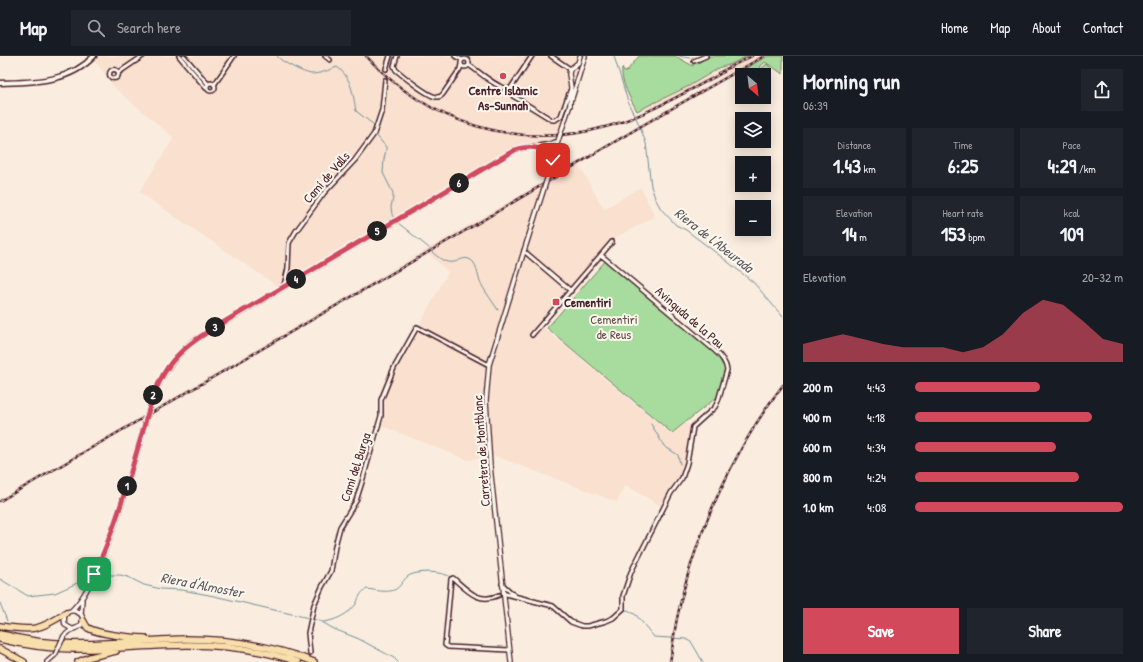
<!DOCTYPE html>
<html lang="en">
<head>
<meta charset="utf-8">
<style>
  :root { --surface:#171b24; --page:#20242c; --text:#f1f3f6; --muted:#9ea1a6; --line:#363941; --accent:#d1495b }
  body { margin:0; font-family:"Patrick Hand",sans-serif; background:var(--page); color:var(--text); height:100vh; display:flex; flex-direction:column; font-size:15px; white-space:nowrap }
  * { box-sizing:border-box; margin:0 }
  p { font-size:13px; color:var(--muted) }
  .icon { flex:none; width:22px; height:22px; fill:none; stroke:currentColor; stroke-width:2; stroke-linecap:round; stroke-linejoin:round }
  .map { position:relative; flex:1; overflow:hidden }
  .side { display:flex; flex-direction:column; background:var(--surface); width:360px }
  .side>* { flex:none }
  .needle { width:26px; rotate:152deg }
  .buttons { position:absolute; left:735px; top:12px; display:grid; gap:8px }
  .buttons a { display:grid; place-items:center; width:36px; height:36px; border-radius:0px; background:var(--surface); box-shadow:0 2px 10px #0003; font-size:20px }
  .pin { position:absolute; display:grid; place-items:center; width:34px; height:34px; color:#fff; margin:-17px; border-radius:8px; box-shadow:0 2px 6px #0006 }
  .km { position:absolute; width:20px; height:20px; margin:-10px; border-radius:50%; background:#222; color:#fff; font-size:11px; line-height:20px; text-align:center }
  .round { display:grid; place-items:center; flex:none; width:42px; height:42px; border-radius:0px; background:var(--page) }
  .headline { display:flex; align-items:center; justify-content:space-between; height:68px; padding:0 20px }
  h1 { font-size:22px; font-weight:700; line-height:30px }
  .metrics { display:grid; grid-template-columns:repeat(3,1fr); gap:6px; height:68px; padding:4px 20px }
  .metrics div { display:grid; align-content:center; border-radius:0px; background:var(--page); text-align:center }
  .metrics b { font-size:20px; font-weight:700 }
  .metrics small { font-size:11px; font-weight:400 }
  .metrics p { font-size:11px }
  .chart { height:112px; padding:8px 20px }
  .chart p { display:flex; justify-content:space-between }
  .chart svg { width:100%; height:72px; margin-top:4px; fill:var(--accent); opacity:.7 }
  .cta { display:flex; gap:8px; margin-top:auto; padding:8px 20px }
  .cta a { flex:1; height:46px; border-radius:0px; background:var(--accent); color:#fff; font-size:16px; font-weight:700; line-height:46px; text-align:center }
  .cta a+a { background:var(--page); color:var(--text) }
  ul { padding:0 20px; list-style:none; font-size:13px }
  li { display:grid; grid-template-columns:64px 48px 1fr; align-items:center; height:30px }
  li i { height:10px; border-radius:5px; background:var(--accent) }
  header { display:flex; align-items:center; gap:24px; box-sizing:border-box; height:56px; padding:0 20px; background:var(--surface); border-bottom:1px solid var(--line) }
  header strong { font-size:19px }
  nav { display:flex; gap:22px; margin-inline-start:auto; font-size:14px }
  .search { width:280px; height:36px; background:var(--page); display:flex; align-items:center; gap:10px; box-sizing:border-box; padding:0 14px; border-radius:0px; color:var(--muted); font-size:15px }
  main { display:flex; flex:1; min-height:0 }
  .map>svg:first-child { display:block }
  .built { fill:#f9e0cf }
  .green { fill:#a8dc9e; stroke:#797e64 }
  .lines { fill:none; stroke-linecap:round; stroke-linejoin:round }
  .stream { stroke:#708f99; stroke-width:1 }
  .minor-tunnel { stroke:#d7c4bb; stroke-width:3; stroke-dasharray:3 1.5; stroke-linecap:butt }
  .minor-casing { stroke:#4a1f2b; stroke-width:6 }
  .tertiary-casing { stroke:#4a1f2b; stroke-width:6 }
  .secondary-casing { stroke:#4a1f2b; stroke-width:7 }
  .motorway-casing { stroke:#4a1f2b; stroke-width:8 }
  .minor { stroke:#fbf7ec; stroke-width:3 }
  .tertiary { stroke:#fbf7ec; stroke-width:3.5 }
  .secondary { stroke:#fbf7ec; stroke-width:4 }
  .motorway { stroke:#f8deab; stroke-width:5.5 }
  .rail-casing { stroke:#4a1f2b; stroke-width:2.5 }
  .rail { stroke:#fbf7ec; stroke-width:1; stroke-dasharray:3; stroke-linecap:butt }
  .tertiary-bridge-casing { stroke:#4a1f2b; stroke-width:6; stroke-linecap:butt }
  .tertiary-bridge { stroke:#fbf7ec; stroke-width:3.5 }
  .route-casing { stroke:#fff; stroke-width:8 }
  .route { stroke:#d1495b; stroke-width:5 }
  .poi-dot { fill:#d1495b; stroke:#fbf7ec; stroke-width:1.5 }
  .labels { text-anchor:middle; stroke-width:4; stroke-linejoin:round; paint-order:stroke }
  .poi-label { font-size:13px; font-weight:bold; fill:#4a1f2b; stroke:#fbf7ec }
  .street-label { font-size:13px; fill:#4a1f2b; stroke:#fbf7ec }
  .park-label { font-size:13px; fill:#624e48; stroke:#fbf7ec }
  .water-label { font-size:14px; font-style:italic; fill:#5d5762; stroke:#fbf7ec }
</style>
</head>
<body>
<header>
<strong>Map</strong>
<div class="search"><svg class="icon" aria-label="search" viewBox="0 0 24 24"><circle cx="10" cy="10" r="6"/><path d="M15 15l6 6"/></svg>Search here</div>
<nav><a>Home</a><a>Map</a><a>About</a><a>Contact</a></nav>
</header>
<main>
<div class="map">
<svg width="783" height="606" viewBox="0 0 783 606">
  <rect width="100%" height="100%" fill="#faeddf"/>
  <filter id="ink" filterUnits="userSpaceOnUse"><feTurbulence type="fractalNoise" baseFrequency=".025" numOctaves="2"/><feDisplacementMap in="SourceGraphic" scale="8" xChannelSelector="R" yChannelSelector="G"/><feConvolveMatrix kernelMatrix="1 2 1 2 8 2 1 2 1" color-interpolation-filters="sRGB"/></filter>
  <g filter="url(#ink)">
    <path class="built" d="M98 0H583L560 75 554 89 528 88 513 92 279 231 139 136 174 82 115 32 94 4Z
      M748 0H768L735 17 644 71 642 68 738 11 646 57 643 53Z
      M635 72 636 75 579 109 604 153 641 131 655 161 612 183 539 268 671 378 687 367 691 371 685 406 675 428 661 450 625 429 617 446 495 400 468 404 382 370 385 343 398 309 448 216 429 198 565 117 0 447V443Z"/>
    <path class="green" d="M639 0H675L693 10V8L700 6 708 0H748L729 9 721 11 689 30 637 55C631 44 620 25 622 12L624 16H626Z
      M768 0H783V18L765 6 760 11 761 13 767 8 771 12 767 18 765 17 763 19H742V25L736 22 746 17V12Z
      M606 204 717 299 725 313 717 341 672 377 547 272Z"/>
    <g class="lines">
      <path class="stream" d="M277 0C281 6 304 17 311 18 320 18 329 14 337 11 352 22 353 38 356 55L374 69V72
        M614 0 629 49 638 66 646 87 651 130 655 142 661 153 676 169 686 174 723 202 754 227 783 261
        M679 0 689 2 693 1
        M376 79 386 91V94L384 103 383 117 393 137V142L391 151 392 159 394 162
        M397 166 429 192
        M432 196C438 201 445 208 454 206 459 205 463 201 469 203 478 206 477 221 481 228 486 237 493 246 498 254
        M651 368 664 390 678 399 680 408
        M94 521 104 519H120L128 521 144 529 161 533 182 534 214 540 313 563 322 566 334 573 359 583 394 602 398 606
        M0 523 28 540 55 537 91 521
        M0 547 7 565
        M623 555 628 554 636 559 654 581 686 583 692 587 703 606
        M323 566C335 565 349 558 356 548 359 542 360 536 367 533 375 534 386 537 394 534 400 532 402 525 407 521 415 514 442 515 451 521"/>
      <path class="minor-tunnel" d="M385 24 386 13"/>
      <g class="minor-casing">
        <path id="minor" d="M179 0 206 32
          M184 0 208 28
          M325 0 330 4
          M397 0 394 10 396 14C403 20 429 41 437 41 441 41 441 40 443 38L460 13 461 8
          M455 0 462 4
          M551 0 570 13
          M461 7a4 4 0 1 1 8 0a4 4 0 1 1-8 0Z
          M694 5 706 0
          M469 9C478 15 499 34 510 33L513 40 552 64H555L561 60 570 35
          M386 13 390 0
          M109.5 18a4.5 4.5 0 1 1 9 0a4.5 4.5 0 1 1-9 0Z
          M118 17 143 0
          M207 31a4 4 0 1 1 8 0a4 4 0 1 1-8 0Z
          M214 29 234 0
          M510 33 532 0
          M524 195 571 235
          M284 230 288 212 289 187 296 175 324 137 355 104 374 78 382 54 385 24
          M532 279 612 186
          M502 528 514 539
          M506 538 553 550 571 566 582 570H588L606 565 613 562 623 553V540L631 516 671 437 682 422 687 407 693 371 715 351 718 345 727 314C726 306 720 299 714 294L601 199
          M499 539C479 549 467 534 453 522L451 523 445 589 448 591 509 594
          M310 597 308 577 314 549 322 531 331 515 335 490 340 471 356 445 362 426 381 360V344L394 312 417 271 489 309"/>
      </g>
      <g class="tertiary-casing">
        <path id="tertiary" d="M572 42 585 0
          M570 49 571 31 569 18 570 13 578 7 580 0
          M538 91 555 95
          M547 94 553 104
          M553 104 558 85
          M148 356C157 325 169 306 193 285L515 94C530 89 543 92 558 85
          M72 554C84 542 90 528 97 512 119 465 131 414 146 364
          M81 558 82 544
          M64 580C67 578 69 575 72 574 75 572 78 572 80 570 93 556 59 545 65 569L72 573
          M47 606 55 599
          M511 606 490 410 486 344 489 309 524 195"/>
      </g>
      <g class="secondary-casing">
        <path id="secondary" d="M0 27C33 26 69 27 94 0"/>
      </g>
      <g class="motorway-casing">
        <path id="motorway" d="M83 564C84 566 86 570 88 572 98 578 133 582 145 582
          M0 570C32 575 39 575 66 557
          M0 578C15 581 30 585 45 586 92 591 139 584 186 583 229 583 274 590 314 606
          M0 583C24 589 48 592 72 593 111 594 149 589 188 589 225 589 263 594 298 606
          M0 593 24 606
          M78 606 90 601 116 595"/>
      </g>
      <use href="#minor" class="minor"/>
      <use href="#tertiary" class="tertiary"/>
      <use href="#secondary" class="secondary"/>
      <use href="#motorway" class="motorway"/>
      <g class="rail-casing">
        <path id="rail" d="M366 0C429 68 518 96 609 70 647 59 688 35 724 16
          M718 17 752 0
          M0 445 463 176 643 69 764 0
          M670 606C673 590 674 574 678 558 694 481 735 391 783 329"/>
      </g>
      <use href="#rail" class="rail"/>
      <g class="tertiary-bridge-casing">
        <path id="tertiary-bridge" d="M558 85 570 49
          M524 195 553 104
          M146 364 148 356
          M55 599 64 580"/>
      </g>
      <use href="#tertiary-bridge" class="tertiary-bridge"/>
    </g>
  </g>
  <g class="lines" filter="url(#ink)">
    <g class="route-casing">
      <path id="route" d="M94 518C114 476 126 433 139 388 147 362 152 334 168 311 180 294 196 283 214 272L515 94C526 90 535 91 547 94L553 104"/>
    </g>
    <use href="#route" class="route"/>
  </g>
  <g class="poi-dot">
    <circle cx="503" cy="20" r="4"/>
    <rect x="552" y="242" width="8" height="8" rx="2"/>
  </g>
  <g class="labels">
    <g class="poi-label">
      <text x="503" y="39">Centre Islàmic<tspan x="503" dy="15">As-Sunnah</tspan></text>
      <text x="564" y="251" text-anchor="start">Cementiri</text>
    </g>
    <g class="street-label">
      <text transform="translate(326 121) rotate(-49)" y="5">Camí de Valls</text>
      <text transform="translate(690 261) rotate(41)" y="5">Avinguda de la Pau</text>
      <text transform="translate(481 395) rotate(-94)" y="5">Carretera de Montblanc</text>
      <text transform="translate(355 411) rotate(-72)" y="5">Camí del Burga</text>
    </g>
    <g class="park-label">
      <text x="614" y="268">Cementiri<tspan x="614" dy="15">de Reus</tspan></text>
    </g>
    <g class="water-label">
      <text transform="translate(714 184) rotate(38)" y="5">Riera de l'Abeurada</text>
      <text transform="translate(202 529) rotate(11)" y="5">Riera d'Almoster</text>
    </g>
  </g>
</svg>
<div class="buttons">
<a><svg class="needle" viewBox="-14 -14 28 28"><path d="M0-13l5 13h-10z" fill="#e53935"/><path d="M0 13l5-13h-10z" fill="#9ea1a6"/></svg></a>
<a><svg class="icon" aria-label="layers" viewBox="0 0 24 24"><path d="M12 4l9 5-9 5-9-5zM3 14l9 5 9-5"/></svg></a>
<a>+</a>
<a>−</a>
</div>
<div class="pin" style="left:94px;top:518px;background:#1e9e55"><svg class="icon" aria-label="arrive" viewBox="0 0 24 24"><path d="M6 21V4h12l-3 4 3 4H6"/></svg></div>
<div class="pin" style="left:553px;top:104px;background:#d93025"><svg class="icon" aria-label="check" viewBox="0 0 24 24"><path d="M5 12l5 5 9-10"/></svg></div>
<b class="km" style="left:127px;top:430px">1</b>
<b class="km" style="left:153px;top:339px">2</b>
<b class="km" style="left:215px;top:271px">3</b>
<b class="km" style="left:296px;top:223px">4</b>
<b class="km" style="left:377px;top:175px">5</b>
<b class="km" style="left:459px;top:127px">6</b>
</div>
<section class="side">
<div class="headline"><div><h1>Morning run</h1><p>06:39</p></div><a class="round"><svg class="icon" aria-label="share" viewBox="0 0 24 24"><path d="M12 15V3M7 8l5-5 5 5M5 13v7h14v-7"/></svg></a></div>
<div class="metrics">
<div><p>Distance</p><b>1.43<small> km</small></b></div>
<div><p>Time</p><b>6:25</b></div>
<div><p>Pace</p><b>4:29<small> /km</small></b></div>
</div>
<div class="metrics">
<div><p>Elevation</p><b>14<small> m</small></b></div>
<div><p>Heart rate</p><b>153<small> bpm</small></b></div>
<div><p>kcal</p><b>109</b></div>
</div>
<div class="chart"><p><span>Elevation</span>20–32 m</p>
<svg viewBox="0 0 160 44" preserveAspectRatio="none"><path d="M0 44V33L10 30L20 27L30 30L40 33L50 35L60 35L70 35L80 38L90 35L100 27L110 14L120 6L130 9L140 19L150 30L160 33V44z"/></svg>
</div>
<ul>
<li><b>200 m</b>4:43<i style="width:60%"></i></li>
<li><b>400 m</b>4:18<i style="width:85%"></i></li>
<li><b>600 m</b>4:34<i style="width:68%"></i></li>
<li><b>800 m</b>4:24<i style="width:79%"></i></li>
<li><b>1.0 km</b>4:08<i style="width:100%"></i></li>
</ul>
<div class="cta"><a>Save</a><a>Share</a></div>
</section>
</main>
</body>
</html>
